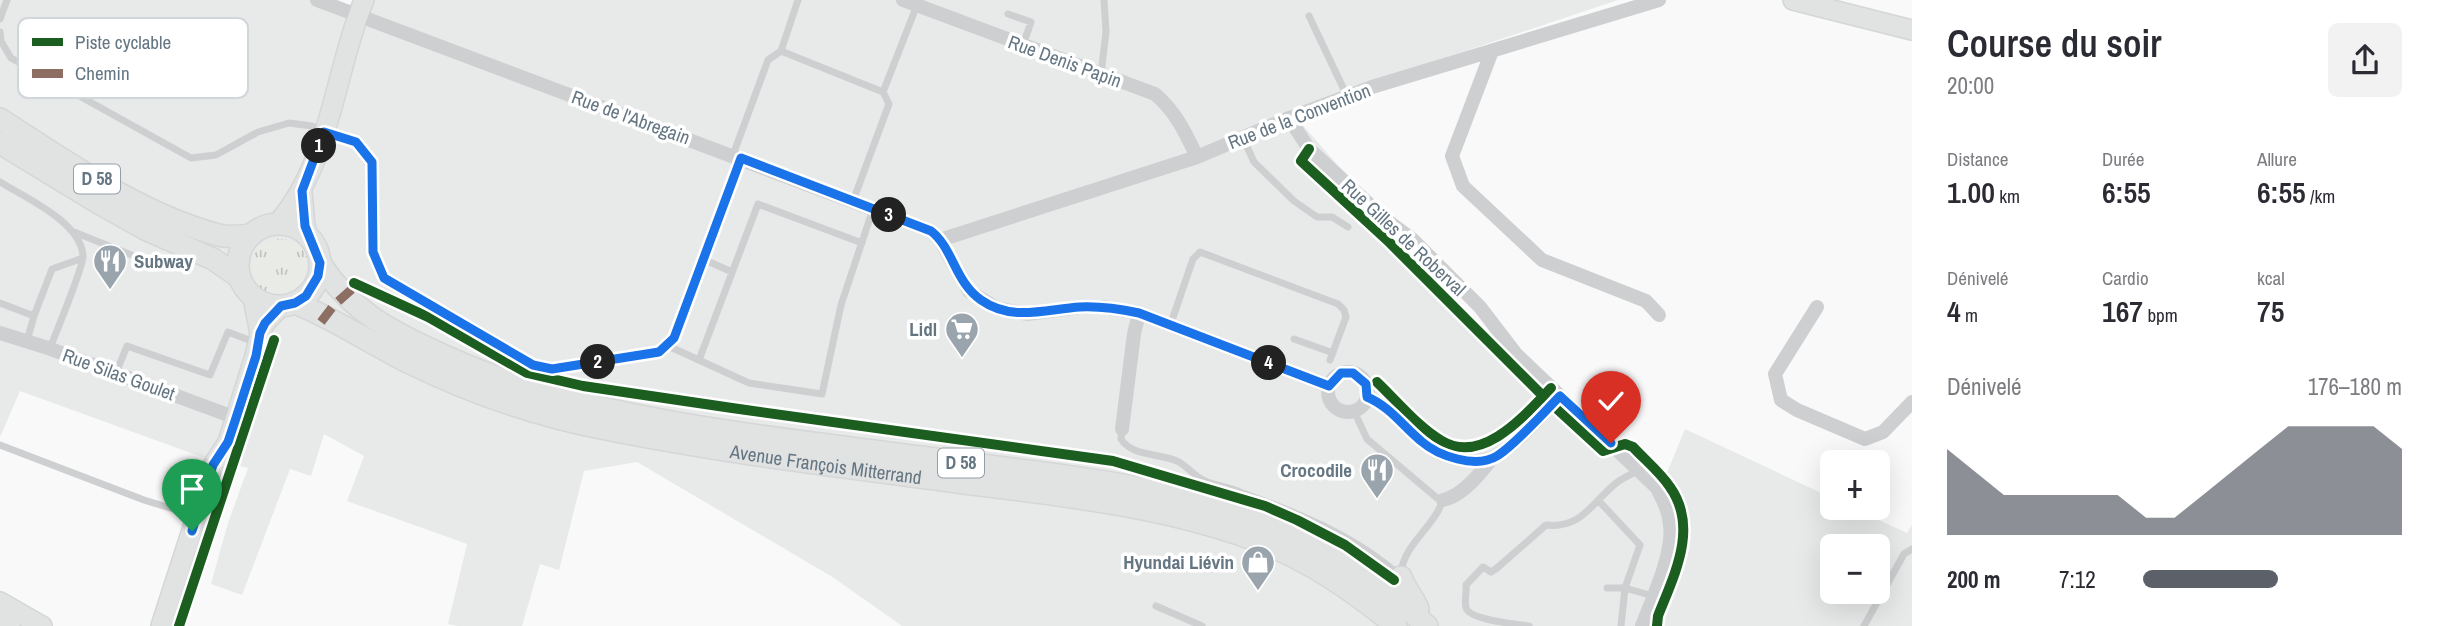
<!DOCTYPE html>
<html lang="fr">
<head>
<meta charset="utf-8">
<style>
  :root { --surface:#fff; --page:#f2f2f3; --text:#2b2b33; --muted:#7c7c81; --accent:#5c6169 }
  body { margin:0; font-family:"Archivo Narrow",sans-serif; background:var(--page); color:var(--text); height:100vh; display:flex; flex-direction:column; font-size:26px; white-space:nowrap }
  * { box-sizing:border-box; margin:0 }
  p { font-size:23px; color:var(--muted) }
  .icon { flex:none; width:38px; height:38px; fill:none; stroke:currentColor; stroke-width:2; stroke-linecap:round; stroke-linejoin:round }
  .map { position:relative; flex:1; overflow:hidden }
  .sheet { display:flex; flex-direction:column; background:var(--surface); width:525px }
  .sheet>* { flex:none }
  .controls { position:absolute; left:1820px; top:450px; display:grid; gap:14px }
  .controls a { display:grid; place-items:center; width:70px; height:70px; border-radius:10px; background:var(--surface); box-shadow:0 7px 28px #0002; font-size:35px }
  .pin { position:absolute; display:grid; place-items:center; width:60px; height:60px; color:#fff; margin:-72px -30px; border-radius:50% 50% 50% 0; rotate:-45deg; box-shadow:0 0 7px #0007 }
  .pin .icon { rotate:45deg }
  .km { position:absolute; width:35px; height:35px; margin:-18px; border-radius:50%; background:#222; color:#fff; font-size:19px; line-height:35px; text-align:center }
  .round { display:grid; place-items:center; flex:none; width:74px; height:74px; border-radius:10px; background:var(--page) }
  .headline { display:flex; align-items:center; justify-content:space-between; height:119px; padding:0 35px }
  h1 { font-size:38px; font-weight:600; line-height:52px }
  .metrics { display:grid; grid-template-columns:repeat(3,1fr); gap:10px; height:119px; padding:7px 35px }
  .metrics div { display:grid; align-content:center }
  .metrics b { font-size:30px; font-weight:600 }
  .metrics small { font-size:19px; font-weight:400 }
  .metrics p { font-size:19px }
  .chart { height:196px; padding:14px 35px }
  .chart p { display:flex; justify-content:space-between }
  .chart svg { width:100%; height:126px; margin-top:7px; fill:var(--accent); opacity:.7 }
  ul { padding:0 35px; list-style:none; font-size:23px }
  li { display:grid; grid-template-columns:112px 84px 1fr; align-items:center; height:52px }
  li i { height:18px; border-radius:9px; background:var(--accent) }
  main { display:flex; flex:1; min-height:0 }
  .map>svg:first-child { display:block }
  .built { fill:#e8e9e9; fill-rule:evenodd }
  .grass { fill:url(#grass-tufts) }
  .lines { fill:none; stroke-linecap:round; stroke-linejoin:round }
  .secondary-casing { stroke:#d5d6d7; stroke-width:22 }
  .primary-casing { stroke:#d5d6d7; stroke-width:24 }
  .lane { stroke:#cecfd0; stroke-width:7 }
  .street { stroke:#cecfd0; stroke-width:14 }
  .secondary { stroke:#e1e2e2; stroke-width:19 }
  .primary { stroke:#e1e2e2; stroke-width:21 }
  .quiet { stroke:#8d6e63; stroke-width:9; stroke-dasharray:18 9; stroke-linecap:butt }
  .cycleway-casing { stroke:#fff; stroke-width:15 }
  .cycleway { stroke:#1b5e20; stroke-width:10 }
  .route-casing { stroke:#fff; stroke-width:14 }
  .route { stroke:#1a73e8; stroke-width:9 }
  .labels { text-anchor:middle; stroke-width:7; stroke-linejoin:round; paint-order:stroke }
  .shield { fill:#fff; stroke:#939fa8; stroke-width:2 }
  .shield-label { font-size:18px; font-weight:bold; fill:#657683 }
  .street-label { font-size:19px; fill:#657683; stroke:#fff }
  .poi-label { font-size:19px; font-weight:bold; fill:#657683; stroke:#fff; text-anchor:end }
  .key { fill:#fff; stroke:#d1d6da; stroke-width:2 }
  .key-label { font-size:19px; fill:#657683 }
</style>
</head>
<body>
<main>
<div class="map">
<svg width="1912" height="626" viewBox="0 0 1912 626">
  <defs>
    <pattern id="grass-tufts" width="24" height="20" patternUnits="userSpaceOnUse" patternTransform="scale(1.75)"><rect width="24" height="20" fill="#e8ebe6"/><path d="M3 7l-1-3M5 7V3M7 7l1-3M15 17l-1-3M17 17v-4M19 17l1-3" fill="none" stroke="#c0c3c0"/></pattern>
  </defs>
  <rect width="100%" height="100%" fill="#f9f9f9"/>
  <path class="built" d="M0 0H317L358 15 364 0H1618L1406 71 1300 122 1455 299 1600 441 1662 485 1685 429 1832 498V508H1853L1907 533 1912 525V626H902L834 578 637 462 584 471 559 570 540 564 522 626H457L448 624 467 544 347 501 364 456 324 434 311 476 290 469 242 595 211 584 228 523 248 468 202 457 20 391 0 437ZM1832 546H1878V592H1832Z"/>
  <path class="grass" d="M251 268a29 29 0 1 1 58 0a29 29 0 1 1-58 0Z"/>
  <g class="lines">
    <g class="secondary-casing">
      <path id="secondary" d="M1793 0 1912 30
        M302 191 305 226 309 238
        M277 224C331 163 334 73 364 0
        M260 333 265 323 281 306
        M0 602 42 626
        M0 620 10 626
        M161 626 213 465 228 442 255 356 260 333 253 298"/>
    </g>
    <g class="primary-casing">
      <g id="primary">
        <path d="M0 119C67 162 141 215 219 235 229 238 240 236 251 235"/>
        <path d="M0 143 97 202 147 230 213 259 239 277"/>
        <circle cx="279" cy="265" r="41"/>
        <path d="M320 263C349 309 388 330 436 352 563 412 705 429 843 447 924 458 1005 467 1086 479 1140 487 1193 498 1244 515 1310 536 1377 580 1427 626"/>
        <path id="s1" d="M295 303C335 319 370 343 408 362 469 392 535 415 601 428 714 451 828 465 942 480 1053 495 1169 504 1273 547 1317 566 1360 596 1396 626"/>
        <path d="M1401 577C1405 589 1414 598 1418 609"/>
      </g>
    </g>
    <path class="lane" d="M1008 14 1031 22 1023 45
      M1309 16 1347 96
      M0 19 7 0
      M0 32 1 41 11 58 191 158 216 155 258 132 289 123 312 126 356 142 372 162 373 252 384 278 533 365 552 369 659 352 674 338 741 158
      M781 51 798 0
      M1101 74 1106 32 1104 0
      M883 92 917 5
      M1243 138 1254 162 1294 201 1317 217H1332L1348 227
      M733 155 768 60 781 51 883 92 889 104 853 201
      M0 182C26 198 81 222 83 256 83 267 58 328 52 343L48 348
      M74 232 149 262
      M703 259 732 272
      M0 303 34 316 27 341
      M34 316 52 269 83 258
      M1170 326 1193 259 1200 252 1338 304 1344 310 1346 317 1330 360
      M1294 339 1333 353
      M666 345 749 383 822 394 841 305 873 209
      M699 360 758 204 862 243
      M116 373 127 346 210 375 228 332 257 343
      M1354 411 1367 439 1437 498 1443 500C1434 527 1404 544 1401 573
      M1122 429 1121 439C1132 457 1162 453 1179 462 1188 467 1194 476 1205 481 1216 486 1229 487 1240 492 1296 512 1356 536 1400 576
      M0 445 144 500 196 516
      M1598 500 1640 545 1625 588 1653 596
      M1607 588H1625L1621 626
      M1156 606 1202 626
      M1529 626C1516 624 1470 620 1466 608 1464 602 1467 592 1466 585L1483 567 1491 572 1497 568 1546 525C1581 529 1591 504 1615 484 1622 478 1631 474 1640 470
      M1864 626 1904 554 1912 549"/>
    <path class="street" d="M317 0 931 231 940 240 969 291 996 308 1027 314 1080 307H1103L1139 313 1329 386
      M903 0 1155 94C1176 112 1185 132 1197 157
      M1492 51 1452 156 1463 186 1542 260 1646 301 1659 315
      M1289 118 1309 149 1384 218 1412 239 1480 307 1516 354 1657 488C1663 500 1669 511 1670 525 1674 553 1652 599 1642 626
      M940 240 1197 157 1289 118 1372 87 1659 0
      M1817 307 1775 374 1781 400 1797 410 1865 439 1883 432 1912 402
      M0 333 48 348 236 418
      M1328 392a20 20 0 1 1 40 0a20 20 0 1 1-40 0Z
      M1367 396C1389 406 1403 426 1421 441 1439 457 1469 466 1492 458 1508 453 1547 410 1560 396
      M1122 429 1134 334 1139 313
      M1443 500C1462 496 1481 473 1492 458"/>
    <use href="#secondary" class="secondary"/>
    <use href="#primary" class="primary"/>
    <path class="quiet" d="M321 322 334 305 352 289"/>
    <g class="cycleway-casing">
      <path id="cycleway" d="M1309 149 1301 161 1387 240 1543 396 1603 451 1625 444 1633 447C1645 460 1660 472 1670 487 1699 528 1674 575 1658 616L1657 626
        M354 283 428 317 527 373 583 386 732 408 1113 461 1265 506 1297 520 1345 545 1394 580
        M1377 382C1397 401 1418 427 1442 441 1483 465 1525 415 1551 388
        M179 626 274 340"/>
    </g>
    <use href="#cycleway" class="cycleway"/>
  </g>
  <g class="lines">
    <g class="route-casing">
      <path id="route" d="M192 531 213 465 228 442 236 418 256 356 260 333 265 323 281 306 295 303 306 296 318 276 320 263 305 226 302 191 324 132 356 142 372 162 373 252 384 278 533 365 552 369 659 352 674 338 741 158 931 231C953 248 955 282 981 300 1012 322 1046 309 1080 307 1100 306 1120 309 1139 313L1329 386 1341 373H1353L1366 384 1367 397C1389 406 1403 426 1421 441 1438 456 1476 469 1497 456 1515 445 1544 412 1560 396L1611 443"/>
    </g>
    <use href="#route" class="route"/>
  </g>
  <defs>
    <g id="restaurant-pin" transform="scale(1.75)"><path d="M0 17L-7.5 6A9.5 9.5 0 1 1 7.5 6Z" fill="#99a4ac" stroke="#fff"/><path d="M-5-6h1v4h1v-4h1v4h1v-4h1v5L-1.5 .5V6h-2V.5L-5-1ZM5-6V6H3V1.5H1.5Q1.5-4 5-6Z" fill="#fff"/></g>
    <g id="supermarket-pin" transform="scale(1.75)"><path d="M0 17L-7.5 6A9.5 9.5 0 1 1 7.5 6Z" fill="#99a4ac" stroke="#fff"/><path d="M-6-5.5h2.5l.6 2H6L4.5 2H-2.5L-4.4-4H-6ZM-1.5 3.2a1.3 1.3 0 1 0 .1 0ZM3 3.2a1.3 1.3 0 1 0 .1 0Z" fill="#fff"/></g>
    <g id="shop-pin" transform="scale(1.75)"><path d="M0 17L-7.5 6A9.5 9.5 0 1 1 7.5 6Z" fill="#99a4ac" stroke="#fff"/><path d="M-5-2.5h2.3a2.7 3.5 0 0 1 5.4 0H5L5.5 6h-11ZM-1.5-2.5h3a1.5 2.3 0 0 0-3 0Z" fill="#fff"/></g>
  </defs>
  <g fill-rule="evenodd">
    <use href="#restaurant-pin" x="110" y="261"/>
    <use href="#supermarket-pin" x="962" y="329"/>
    <use href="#restaurant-pin" x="1377" y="470"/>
    <use href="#shop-pin" x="1258" y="562"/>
  </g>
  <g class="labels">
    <g class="shield">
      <rect x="74" y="164.5" width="46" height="29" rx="5"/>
      <rect x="938" y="448.5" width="46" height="29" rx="5"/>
    </g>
    <g class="shield-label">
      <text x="97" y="185">D 58</text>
      <text x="961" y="469">D 58</text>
    </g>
    <g class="street-label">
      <text transform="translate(1065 61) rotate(20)" y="7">Rue Denis Papin</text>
      <text transform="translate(1299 116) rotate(-21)" y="7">Rue de la Convention</text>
      <text transform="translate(631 117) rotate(20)" y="7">Rue de l'Abregain</text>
      <text transform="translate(1404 237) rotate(43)" y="7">Rue Gilles de Roberval</text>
      <text transform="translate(119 374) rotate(20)" y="7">Rue Silas Goulet</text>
      <text dy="7" stroke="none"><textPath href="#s1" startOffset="560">Avenue François Mitterrand</textPath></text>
    </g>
    <g class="poi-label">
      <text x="134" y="268" text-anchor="start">Subway</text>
      <text x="937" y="336">Lidl</text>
      <text x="1352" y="477">Crocodile</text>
      <text x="1234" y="569">Hyundai Liévin</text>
    </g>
  </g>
  <rect x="18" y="18" width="230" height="80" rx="10" class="key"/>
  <rect x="32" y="38" width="31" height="8" fill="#1b5e20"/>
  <rect x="32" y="69" width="31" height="9" fill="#8d6e63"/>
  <g class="key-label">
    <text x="75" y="49">Piste cyclable</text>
    <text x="75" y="80">Chemin</text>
  </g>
</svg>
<div class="controls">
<a>+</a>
<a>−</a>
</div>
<div class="pin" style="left:192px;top:531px;background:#1e9e55"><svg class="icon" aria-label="arrive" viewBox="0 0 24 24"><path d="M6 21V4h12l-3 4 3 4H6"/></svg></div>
<div class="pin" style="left:1611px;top:443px;background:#d93025"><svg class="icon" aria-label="check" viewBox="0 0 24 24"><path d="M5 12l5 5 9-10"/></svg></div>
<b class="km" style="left:319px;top:146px">1</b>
<b class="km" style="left:598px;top:362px">2</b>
<b class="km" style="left:889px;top:215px">3</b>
<b class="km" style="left:1269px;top:363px">4</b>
</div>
<section class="sheet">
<div class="headline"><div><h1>Course du soir</h1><p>20:00</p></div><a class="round"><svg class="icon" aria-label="share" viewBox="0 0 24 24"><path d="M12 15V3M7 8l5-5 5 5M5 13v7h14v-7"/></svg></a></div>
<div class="metrics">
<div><p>Distance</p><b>1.00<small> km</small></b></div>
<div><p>Durée</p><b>6:55</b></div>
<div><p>Allure</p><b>6:55<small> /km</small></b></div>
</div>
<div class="metrics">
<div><p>Dénivelé</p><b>4<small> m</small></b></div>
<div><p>Cardio</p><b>167<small> bpm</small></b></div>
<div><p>kcal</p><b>75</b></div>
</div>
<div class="chart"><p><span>Dénivelé</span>176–180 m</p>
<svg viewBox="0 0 160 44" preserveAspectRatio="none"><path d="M0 44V14L10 22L20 30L30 30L40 30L50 30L60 30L70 38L80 38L90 30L100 22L110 14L120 6L130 6L140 6L150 6L160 14V44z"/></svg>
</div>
<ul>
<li><b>200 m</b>7:12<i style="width:52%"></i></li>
</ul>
</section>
</main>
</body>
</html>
